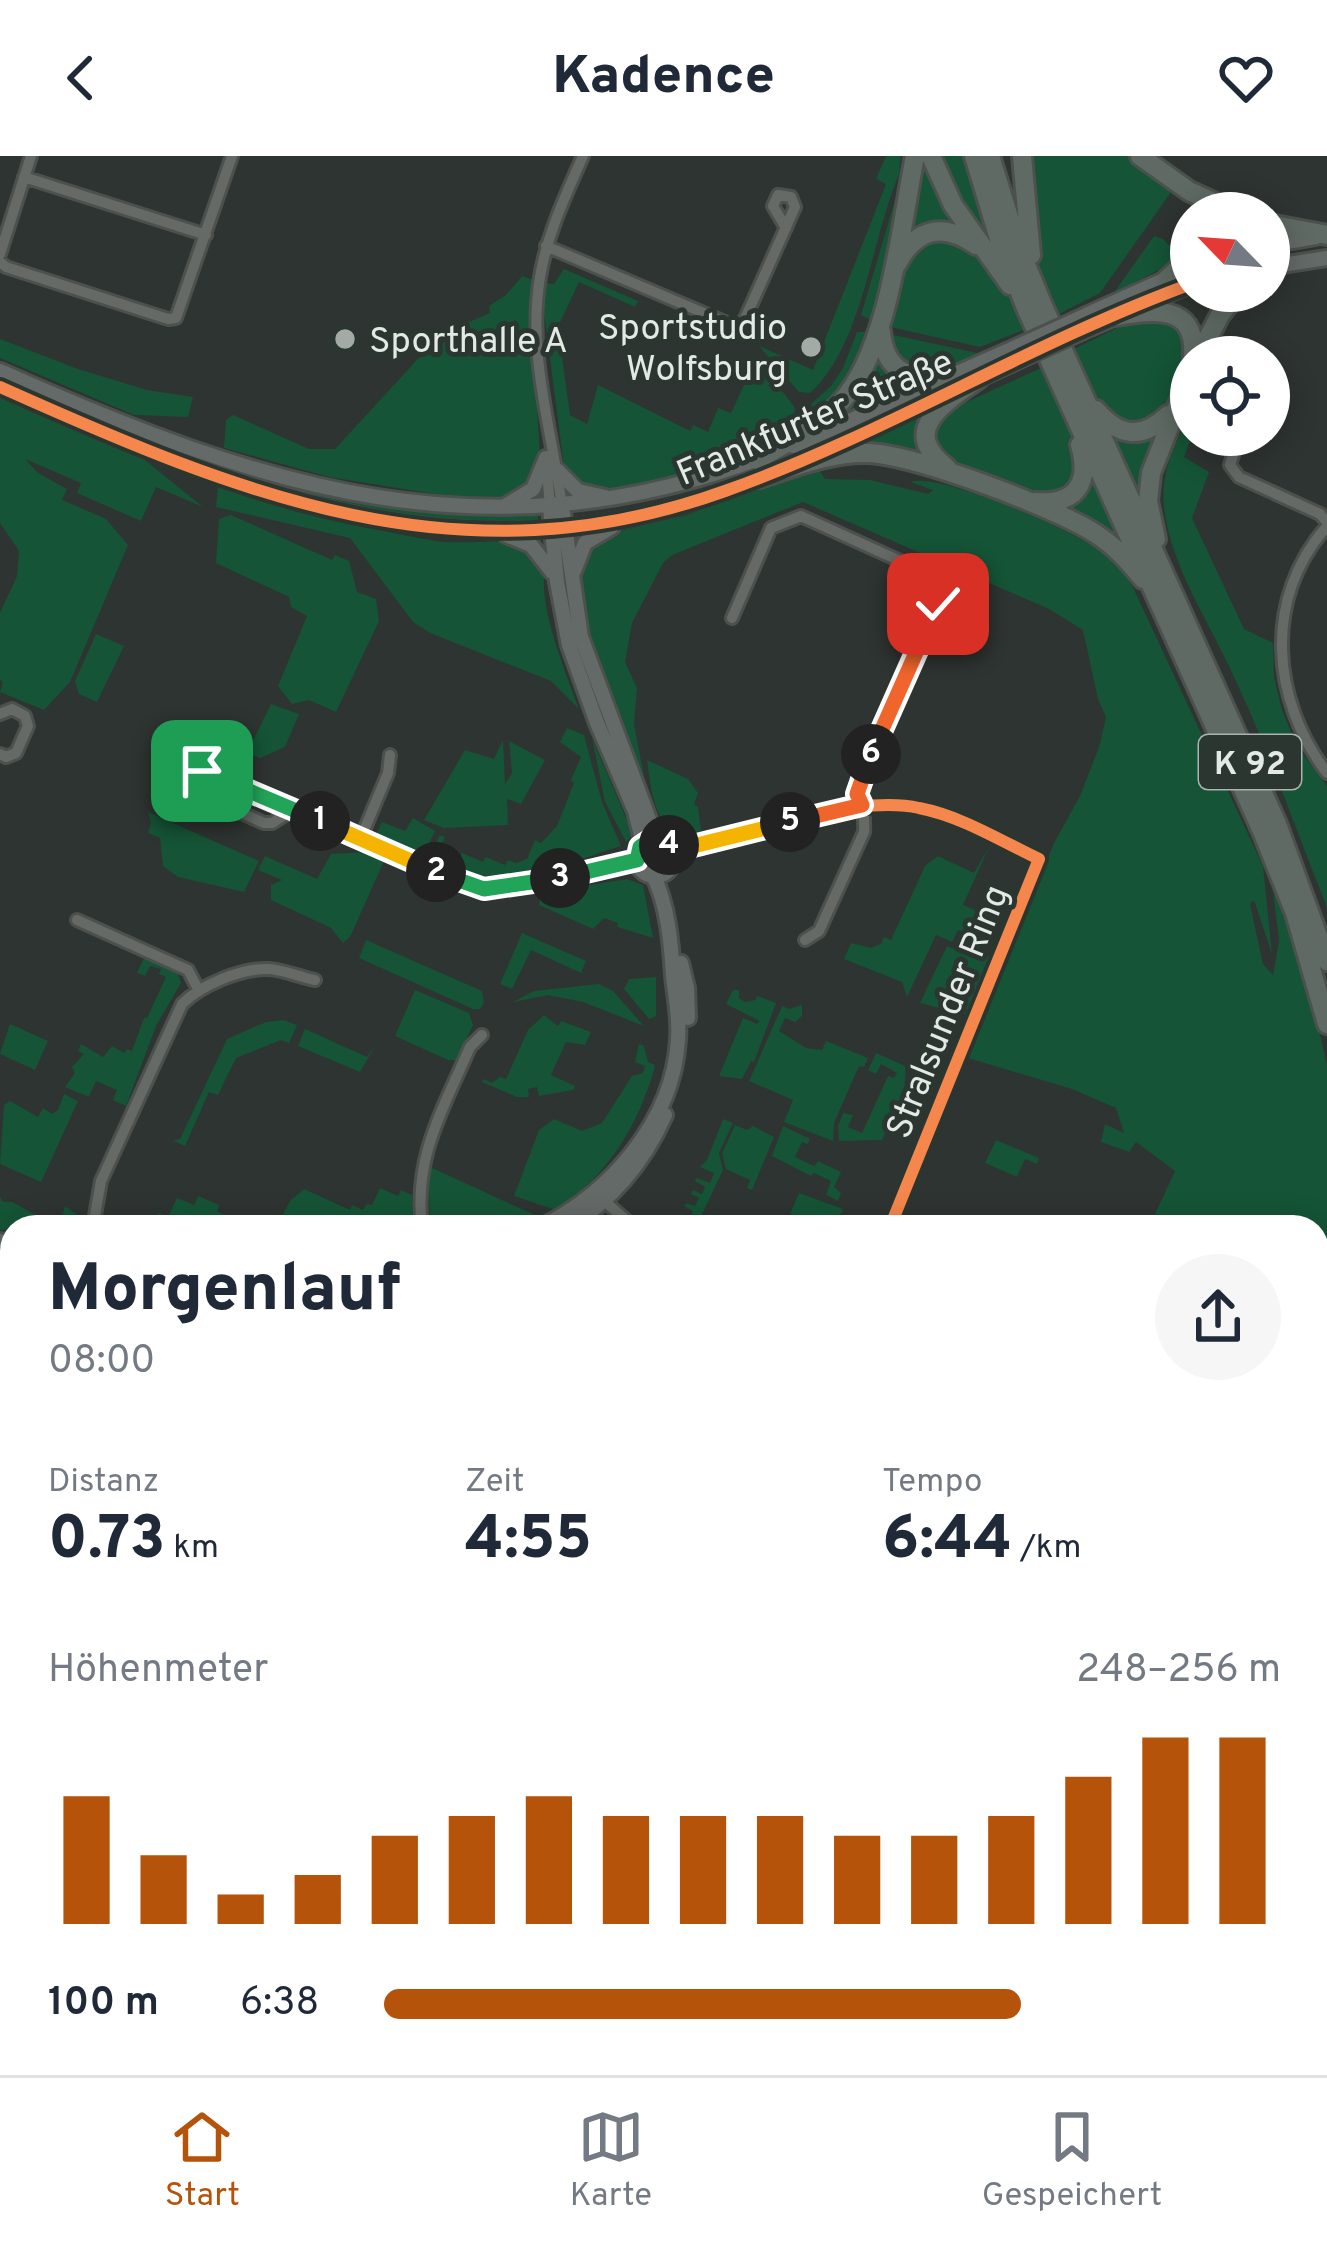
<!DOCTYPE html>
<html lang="de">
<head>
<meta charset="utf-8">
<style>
  :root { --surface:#fff; --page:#f6f6f7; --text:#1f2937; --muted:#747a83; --line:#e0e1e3; --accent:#b45309 }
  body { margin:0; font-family:Overpass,sans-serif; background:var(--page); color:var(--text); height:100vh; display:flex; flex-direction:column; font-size:45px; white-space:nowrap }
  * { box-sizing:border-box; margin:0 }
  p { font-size:39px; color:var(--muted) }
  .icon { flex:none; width:66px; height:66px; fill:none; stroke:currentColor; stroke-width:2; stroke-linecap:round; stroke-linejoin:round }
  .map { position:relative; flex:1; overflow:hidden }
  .panel { position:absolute; left:0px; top:1059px; width:1329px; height:861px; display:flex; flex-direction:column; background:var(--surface); border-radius:36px 36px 0 0; box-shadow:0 6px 30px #0003 }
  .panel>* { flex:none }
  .needle { width:78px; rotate:295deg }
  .controls { position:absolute; left:1170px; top:36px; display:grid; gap:24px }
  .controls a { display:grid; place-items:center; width:120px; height:120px; border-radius:50%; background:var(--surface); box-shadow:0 6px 30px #0003; font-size:60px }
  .pin { position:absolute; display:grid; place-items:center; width:102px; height:102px; color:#fff; margin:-51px; border-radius:24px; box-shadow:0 6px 18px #0006 }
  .km { position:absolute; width:60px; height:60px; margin:-30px; border-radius:50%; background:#222; color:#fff; font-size:33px; line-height:60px; text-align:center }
  .round { display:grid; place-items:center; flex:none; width:126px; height:126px; border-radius:63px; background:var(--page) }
  .head { display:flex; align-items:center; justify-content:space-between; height:204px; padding:0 48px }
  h1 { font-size:66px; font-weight:800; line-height:90px }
  .metrics { display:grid; grid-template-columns:repeat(3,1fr); gap:18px; height:204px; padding:12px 48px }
  .metrics div { display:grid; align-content:center }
  .metrics b { font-size:60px; font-weight:800 }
  .metrics small { font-size:33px; font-weight:400 }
  .metrics p { font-size:33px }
  .chart { height:336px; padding:24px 48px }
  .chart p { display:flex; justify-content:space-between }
  .chart svg { width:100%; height:216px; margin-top:12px; stroke:var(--accent); stroke-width:6 }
  ul { padding:0 48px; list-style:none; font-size:39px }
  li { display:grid; grid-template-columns:192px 144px 1fr; align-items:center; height:90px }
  li i { height:30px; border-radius:15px; background:var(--accent) }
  header { display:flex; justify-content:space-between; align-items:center; height:156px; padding:0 48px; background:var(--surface); font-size:54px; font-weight:800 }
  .menu { display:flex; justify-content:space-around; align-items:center; height:168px; border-top:3px solid var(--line); background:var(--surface); font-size:33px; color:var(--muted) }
  .menu a { display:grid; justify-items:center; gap:6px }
  .menu .on { color:var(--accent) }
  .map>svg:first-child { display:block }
  .green { fill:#155436 }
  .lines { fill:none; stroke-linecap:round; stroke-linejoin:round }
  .street-casing { stroke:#4c514e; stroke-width:16 }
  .secondary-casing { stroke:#4c514e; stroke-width:20 }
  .highway-casing { stroke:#4c514e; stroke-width:24 }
  .street { stroke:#656a67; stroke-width:10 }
  .secondary { stroke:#646a67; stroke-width:14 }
  .highway { stroke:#5f6a64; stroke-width:18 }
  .secondary-bridge-casing { stroke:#4c514e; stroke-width:20; stroke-linecap:butt }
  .secondary-bridge { stroke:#646a67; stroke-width:14 }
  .cycleway-casing { stroke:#2c3630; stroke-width:20 }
  .cycleway { stroke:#f5874c; stroke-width:12 }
  .split-1-casing { stroke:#fff; stroke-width:24 }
  .split-2-casing { stroke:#fff; stroke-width:24 }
  .split-3-casing { stroke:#fff; stroke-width:24 }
  .split-4-casing { stroke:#fff; stroke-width:24 }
  .split-5-casing { stroke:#fff; stroke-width:24 }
  .split-6-casing { stroke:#fff; stroke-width:24 }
  .split-7-casing { stroke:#fff; stroke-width:24 }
  .split-8-casing { stroke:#fff; stroke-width:24 }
  .split-1 { stroke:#22a559; stroke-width:15 }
  .split-2 { stroke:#f5b400; stroke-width:15 }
  .split-3 { stroke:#22a559; stroke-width:15 }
  .split-4 { stroke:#22a559; stroke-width:15 }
  .split-5 { stroke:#f5b400; stroke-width:15 }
  .split-6 { stroke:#f0652b; stroke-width:15 }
  .split-7 { stroke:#f0652b; stroke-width:15 }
  .split-8 { stroke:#f5b400; stroke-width:15 }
  .poi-dot { fill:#a4aaa6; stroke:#2c3630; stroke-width:4.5 }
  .labels { text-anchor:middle; stroke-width:10; stroke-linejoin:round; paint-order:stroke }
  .shield { fill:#2c3630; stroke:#acb4af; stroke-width:3 }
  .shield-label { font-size:33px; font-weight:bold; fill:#e3eae5 }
  .poi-label { font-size:36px; fill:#e3eae5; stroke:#2c3630; text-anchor:end }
  .street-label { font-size:36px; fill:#e3eae5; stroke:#2c3630 }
</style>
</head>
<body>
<header><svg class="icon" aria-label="back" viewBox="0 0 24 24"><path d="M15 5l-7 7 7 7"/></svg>Kadence<svg class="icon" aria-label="heart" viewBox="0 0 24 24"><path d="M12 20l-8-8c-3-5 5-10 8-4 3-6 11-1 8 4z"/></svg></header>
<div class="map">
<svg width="1327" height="1919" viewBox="0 0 1327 1919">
  <rect width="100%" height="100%" fill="#2e3431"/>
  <path class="green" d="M886 0H901L899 18C871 84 863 189 810 237L799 236 759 190 813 214 886 28 876 23Z
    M918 0H925L963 75 902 89Z
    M937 0H969L1002 104 972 70Z
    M1030 0H1129L1174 32 1100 137 1057 159 1035 100Z
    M906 21 875 166 861 159 895 44Z
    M938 78C992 104 1000 120 1026 173L980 191 890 171C899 122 889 107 938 78Z
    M1154 80 1163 83 1181 102 1113 138Z
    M564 113 638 145 635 151 579 126 558 171 570 259 587 268 598 229 690 275 693 269 708 276 718 252 731 257 751 214 753 199 794 250 799 271C740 302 648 340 580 331L564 311 544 156 546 127 554 128Z
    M522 120 534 124 532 161 540 301 535 324 513 342 453 341 329 321 224 292 226 264 233 259 309 293H335L427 193 457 181 455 172 490 157 489 150 506 139Z
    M1153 158 1183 174 1189 203 1165 259 1130 272 1100 250 1074 193 1141 160Z
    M857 176H873L861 209 817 261 811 248 831 230 843 212Z
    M889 178 977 197 991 195 948 216 905 213Z
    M0 183 78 213 147 234 193 241 188 261 134 259 0 202Z
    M876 191 920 227 817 275Z
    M1043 211 1082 303 1070 334 1032 342 945 305 935 287V274L949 254Z
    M0 221 173 292 452 355 530 357 538 359V364C348 385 170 298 0 225Z
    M0 242 140 300 203 351 156 331 141 365 77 337 81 327 25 303 38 317 67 333 62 344 106 363 128 389 70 526 44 554 0 536 3 526 0 524V457L17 420 19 395 0 367Z
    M935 248 928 300 834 296Z
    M1191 257 1192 279 1184 301 1209 316 1192 362 1244 473 1273 487 1274 521 1282 554 1297 590 1327 630V751C1296 675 1269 595 1234 521 1210 467 1171 411 1164 352 1160 316 1175 287 1191 257Z
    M1105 274 1142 284 1162 274 1146 363Z
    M1091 307 1136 408 1057 353Z
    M816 310 825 323 870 324 928 338 933 334 910 326C938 315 1077 376 1104 397 1114 404 1122 414 1130 425L1263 710 1272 798 1254 744 1250 748 1263 808 1273 819 1279 785 1271 717C1293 780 1313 843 1327 909V1162L1317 1207V1071H1149L1175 1015 1136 986 1129 996 1101 986 1105 968 1124 977 1116 952 1072 933 968 902 1054 687 1080 640 1099 591 1106 561 1098 543 1083 474 1049 453 803 346 672 399 663 407 632 467 625 506 637 532 634 568 649 647 591 485 578 415 581 399 603 379 687 359Z
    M218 329C291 352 362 373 437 385 465 389 494 382 522 388L545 414C538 451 566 517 579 553L551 525 430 477 413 466 350 382 216 351Z
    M231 359 332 404 335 399 349 405 357 436 376 443 379 465 336 556 309 544 292 548 278 530 307 460 291 451 289 441 216 407 219 363Z
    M96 478 124 490 97 546 79 538 75 525Z
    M271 548 299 558 285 591 260 602 247 597Z
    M567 572 584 579 602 646 621 690C542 715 509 739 429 702L440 679 445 681 440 693 459 701 462 697 483 706 486 701 505 709 508 704 516 707 527 703 535 684 541 687 557 670 574 627 571 624 581 601 560 586Z
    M592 582 629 669 632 680 626 686 605 646Z
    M503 584 505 628 512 617 509 585 545 604 521 648 507 643 508 669 444 672 424 664 465 594 494 603Z
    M647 604 688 623 698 637 694 648 698 651 701 675 677 681C653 661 651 634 647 604Z
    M148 656 259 705 244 736 178 721 163 710 160 682 148 677 151 666Z
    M413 662 435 675 423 700 376 679 382 666 405 675Z
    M989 691 963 749 982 757 989 743 994 748 977 783 958 774 952 786 936 779 907 841 902 826 844 803 851 787 871 792 881 788 884 781 891 784 925 710 938 700 974 717Z
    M366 696 384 705 350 781 343 787 331 772 271 744V729L282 724 258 714 265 700 317 723 331 698Z
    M627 723 643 729 653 782 617 771 618 767 604 762 593 773 539 749 540 737Z
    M522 777 586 805 581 817 531 794 512 833 500 828Z
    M366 784 482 835 484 847 480 853H473L359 802Z
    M947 790 970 800 974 793 992 802 966 859 920 847Z
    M144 802 178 818 181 827 156 870 126 950 113 944 117 934 96 925 89 941 65 931 75 917 72 911 84 898 78 895 81 888 103 901 112 890 124 897 127 893 132 895 144 862H147L166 821 159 818 161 813 150 810 145 820 137 817Z
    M656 821V860L649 863 624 833 629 823Z
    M599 828 613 835 644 870 583 846 548 839 513 846 534 835Z
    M415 834 469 857 473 869 457 904H448L395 880Z
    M733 834H739V842L745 846 755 844 757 840 776 847 754 906 751 905 742 923 719 920 743 862 757 868 760 865 726 848Z
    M802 849V860L795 866 785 862 779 875 806 892 822 894 826 885 868 902 864 911 859 910 834 967 833 985 784 966 793 944 749 925 782 850 789 853Z
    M544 859 558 870 561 865 591 876 585 889 566 886 551 919 575 930 573 934 539 940 537 931 528 933 529 941H517L482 926 484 923 492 927 500 921 506 923 528 874Z
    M283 864 297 869 289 887 281 884 236 902 218 939 209 936 185 990 173 985 180 983 227 883 266 866Z
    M10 868 48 885 35 914 0 898Z
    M305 873 367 901 377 887 360 916 298 890Z
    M639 888 644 890 648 906 655 909 654 914C638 969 606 1025 553 1053L514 1040 539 974 554 963 582 975 602 967 632 920 643 917 645 910 635 906Z
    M876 897 905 910C908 937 894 960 882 984L839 985 838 970 843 957 853 959 848 971 862 977 888 920 894 922 897 917 881 908 876 918 868 914Z
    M64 938 78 945 41 1026 0 1008 4 949 10 945 38 961 43 952 52 958 58 954Z
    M723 963 733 967 719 997 723 1014 696 1071H668L664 1069 669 1065 681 1071 680 1058 690 1062 693 1055 684 1050 686 1047 695 1050 699 1042 691 1038 693 1034 702 1038 705 1031 695 1025 696 1022 710 1027 714 1017 700 1011 707 1004Z
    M735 969 747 974 753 970 774 981 752 1034 747 1032 750 1024 726 1013 722 997Z
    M783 970 810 983 808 988 802 986 795 1001 814 1010 818 1005 841 1016 834 1031 841 1037 838 1045 826 1039 831 1025 814 1017 811 1020 772 1000Z
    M996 984 1039 1002 1037 1008 1025 1003 1017 1021 985 1007Z
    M428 1010 539 1061 514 1071H430Z
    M380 1032 398 1040 401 1034 412 1039 413 1071H276L290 1045 304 1033 350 1054 352 1049 363 1054 367 1048 372 1049Z
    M799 1037 843 1053 835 1071H799L802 1063 790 1058Z
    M198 1040 219 1049 217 1055 244 1071H116L121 1059 153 1070 159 1057 168 1061 177 1042 194 1049Z
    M0 1041 3 1046H12C25 1052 47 1069 61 1065L65 1050 76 1058 69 1071 0 1074Z
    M0 1192 12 1194V1324L0 1323Z
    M1327 1228V1392C1310 1338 1316 1282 1327 1228Z"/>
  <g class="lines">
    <g class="street-casing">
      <path id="street" d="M24 21 206 79
        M546 90 732 169 744 165 795 51 791 41 778 39 773 50 786 72
        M0 98 31 0
        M0 106 6 111 168 163 176 162 232 0
        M1239 279 1230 309 1239 321 1320 358 1327 366
        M546 303 550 351
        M562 350C552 276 527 198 540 121 547 78 566 39 583 0
        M1327 370C1263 443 1271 543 1327 617
        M732 462 771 372 801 360 920 414 935 432 938 449 862 618C857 640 866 654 864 676L819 775 805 784
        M0 558 12 553 25 560 28 570 16 597 6 601 0 598
        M294 653 272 667H264L202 639 195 630 203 615 212 616 360 684 483 733 553 724 637 704
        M360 684 388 617 390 599
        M673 695C737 677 857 638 919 652 961 660 1001 685 1039 703L890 1071
        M77 764 188 814 199 835
        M602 1043 634 1071
        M93 1071 101 1025 182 848C201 829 241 812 269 813 284 814 300 821 315 824
        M422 1071C413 1002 443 953 470 891L482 879
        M0 1490H12
        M0 1578 12 1582
        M0 1813 5 1919
        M119 1908 122 1919
        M806 1908 814 1919
        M1288 1908 1317 1919
        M238 1919V1908
        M490 1919 496 1908
        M905 1919 921 1908
        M1086 1919 1092 1908"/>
    </g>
    <g class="secondary-casing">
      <path id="secondary" d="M1269 89 1316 81
        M1269 111 1327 102
        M1086 159 1175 119
        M1092 171 1191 128
        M0 215C261 331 486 406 766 300
        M974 225 1013 207
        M0 231C257 346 491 439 767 318
        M793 290 1007 195
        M810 299 953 234
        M557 314 578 335 605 341
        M505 350 533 333 546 302
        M562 350 581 481 656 682
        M550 351 557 426 569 489 597 567 635 655 643 687
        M506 379 531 389 552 416
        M574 415 585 387 612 371
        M636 701a19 19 0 1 1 38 0a19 19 0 1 1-38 0Z
        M681 807 687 832 688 862
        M541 1071C611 1036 673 965 678 884 680 861 675 842 673 819 671 787 668 749 653 719
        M568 1071C613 1044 644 1006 665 959
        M0 1085 12 1087
        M0 1098 12 1100
        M1317 1577 1327 1580
        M647 1908 655 1919
        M611 1919 621 1908"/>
    </g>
    <g class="highway-casing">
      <path id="highway" d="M931 0 953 49 1010 129
        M974 0 1000 86 1026 152 1262 675 1295 757 1327 868
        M990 0 1016 84 1043 150 1277 668 1327 805
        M1022 0 1031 99
        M1140 0 1189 35 1237 57
        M1269 68 1327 79
        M897 108C916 72 943 66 976 89
        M1269 113 1272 110
        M1167 123 1191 101
        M1116 160C1153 154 1197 147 1193 201
        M881 176C885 218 912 224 950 223
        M1198 201 1220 159 1239 135
        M1096 254C1119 281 1142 284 1168 259
        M757 304C786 287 818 271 841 246 889 194 901 70 915 0
        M947 312C898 274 944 247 978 223
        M759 322C794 311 831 296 868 297 913 298 1057 352 1096 378 1115 390 1129 406 1143 423
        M1036 346C1076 349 1091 327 1080 289
        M1156 383 1148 345 1151 317 1191 216
        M1317 1244 1327 1196
        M0 1349H12
        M0 1363H12
        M1317 1381 1327 1416
        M1317 1451 1327 1454
        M1317 1466 1327 1469"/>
    </g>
    <use href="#street" class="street"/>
    <use href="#secondary" class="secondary"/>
    <use href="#highway" class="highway"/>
    <g class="secondary-bridge-casing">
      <path id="secondary-bridge" d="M1007 195 1086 159
        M1013 207 1092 171"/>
    </g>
    <use href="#secondary-bridge" class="secondary-bridge"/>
    <g class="cycleway-casing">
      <path id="cycleway" d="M0 231C241 339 461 430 725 335 885 278 1032 186 1191 128
        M673 695C737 677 857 638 919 652 961 660 1001 685 1039 703L890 1071"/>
    </g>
    <use href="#cycleway" class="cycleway"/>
  </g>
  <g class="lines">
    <g class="split-1-casing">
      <path id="split-1" d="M202 615 320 665"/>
    </g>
    <g class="split-2-casing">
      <path id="split-2" d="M320 665 436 716"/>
    </g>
    <g class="split-3-casing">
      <path id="split-3" d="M436 716 484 733 560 722"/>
    </g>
    <g class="split-4-casing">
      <path id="split-4" d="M560 722 637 704 640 691 652 683 669 689"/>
    </g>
    <g class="split-5-casing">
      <path id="split-5" d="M669 689 673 695 790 666"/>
    </g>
    <g class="split-6-casing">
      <path id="split-6" d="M790 666 862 649 857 638 871 598"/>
    </g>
    <g class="split-7-casing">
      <path id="split-7" d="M871 598 923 481"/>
    </g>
    <g class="split-8-casing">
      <path id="split-8" d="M923 481 938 448"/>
    </g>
    <use href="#split-1" class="split-1"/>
    <use href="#split-2" class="split-2"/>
    <use href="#split-3" class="split-3"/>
    <use href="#split-4" class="split-4"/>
    <use href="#split-5" class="split-5"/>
    <use href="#split-6" class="split-6"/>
    <use href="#split-7" class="split-7"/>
    <use href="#split-8" class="split-8"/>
  </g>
  <g class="poi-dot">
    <circle cx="345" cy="183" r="12"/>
    <circle cx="811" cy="191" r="12"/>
  </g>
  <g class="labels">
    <rect class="shield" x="1199" y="579" width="102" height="54" rx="9"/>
    <g class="shield-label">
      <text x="1250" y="618">K 92</text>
    </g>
    <g class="poi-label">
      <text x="787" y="183">Sportstudio<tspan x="787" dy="41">Wolfsburg</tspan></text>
      <text x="369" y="196" text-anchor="start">Sporthalle A</text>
    </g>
    <g class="street-label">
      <text transform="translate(814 260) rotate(-23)" y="13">Frankfurter Straße</text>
      <text transform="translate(946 855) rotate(-68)" y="13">Stralsunder Ring</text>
    </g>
  </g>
</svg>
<div class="controls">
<a><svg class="needle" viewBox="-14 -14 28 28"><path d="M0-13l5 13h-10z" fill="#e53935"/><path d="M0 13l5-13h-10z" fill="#747a83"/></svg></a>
<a><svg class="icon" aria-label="locate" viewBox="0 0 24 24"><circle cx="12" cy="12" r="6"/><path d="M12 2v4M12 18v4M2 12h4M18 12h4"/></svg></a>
</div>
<div class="pin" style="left:202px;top:615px;background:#1e9e55"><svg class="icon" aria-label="arrive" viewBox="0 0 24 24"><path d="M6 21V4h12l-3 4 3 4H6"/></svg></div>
<div class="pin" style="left:938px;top:448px;background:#d93025"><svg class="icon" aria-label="check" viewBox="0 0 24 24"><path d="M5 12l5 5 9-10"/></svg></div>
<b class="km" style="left:320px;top:665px">1</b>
<b class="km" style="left:436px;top:716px">2</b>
<b class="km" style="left:560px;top:722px">3</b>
<b class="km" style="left:669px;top:689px">4</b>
<b class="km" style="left:790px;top:666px">5</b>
<b class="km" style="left:871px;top:598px">6</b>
<section class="panel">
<div class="head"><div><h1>Morgenlauf</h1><p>08:00</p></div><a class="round"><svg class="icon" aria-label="share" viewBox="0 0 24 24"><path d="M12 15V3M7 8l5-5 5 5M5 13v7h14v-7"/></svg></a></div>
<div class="metrics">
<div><p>Distanz</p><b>0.73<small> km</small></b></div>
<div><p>Zeit</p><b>4:55</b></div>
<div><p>Tempo</p><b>6:44<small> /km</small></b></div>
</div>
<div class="chart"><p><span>Höhenmeter</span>248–256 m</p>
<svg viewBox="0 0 160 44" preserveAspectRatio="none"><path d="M5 44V18M15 44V30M25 44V38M35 44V34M45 44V26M55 44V22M65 44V18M75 44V22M85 44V22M95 44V22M105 44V26M115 44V26M125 44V22M135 44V14M145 44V6M155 44V6"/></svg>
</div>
<ul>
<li><b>100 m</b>6:38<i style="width:71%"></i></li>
</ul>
</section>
</div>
<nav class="menu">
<a class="on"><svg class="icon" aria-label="home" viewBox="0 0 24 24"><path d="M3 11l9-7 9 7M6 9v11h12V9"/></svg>Start</a>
<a><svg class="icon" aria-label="map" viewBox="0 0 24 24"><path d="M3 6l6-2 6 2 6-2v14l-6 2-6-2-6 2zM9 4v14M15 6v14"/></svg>Karte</a>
<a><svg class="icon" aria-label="saved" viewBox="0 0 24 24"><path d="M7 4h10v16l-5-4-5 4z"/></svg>Gespeichert</a>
</nav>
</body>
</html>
